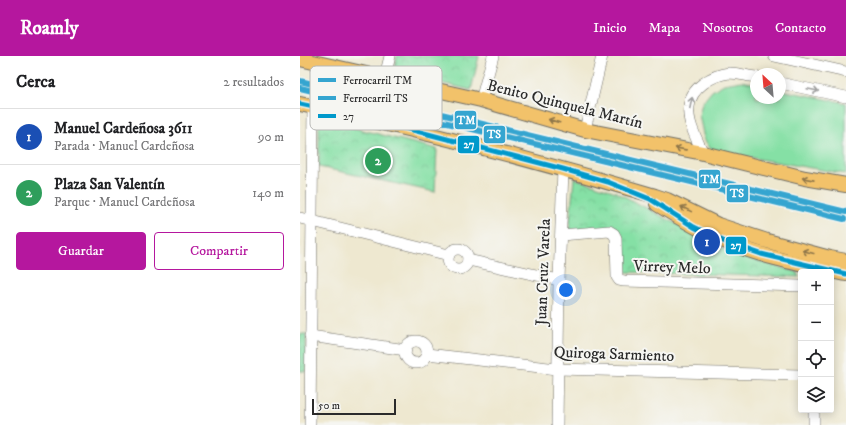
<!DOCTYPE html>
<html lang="es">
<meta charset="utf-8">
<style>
body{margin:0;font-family:"IM FELL DW Pica",serif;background:#f2f2f2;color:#202124}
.controls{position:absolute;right:12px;bottom:12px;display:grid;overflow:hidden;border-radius:4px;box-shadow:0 2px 10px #0003}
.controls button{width:36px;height:36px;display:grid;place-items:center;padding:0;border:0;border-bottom:1px solid #e0e0e0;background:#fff;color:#202124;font:20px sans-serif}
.compass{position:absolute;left:450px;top:12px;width:36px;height:36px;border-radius:50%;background:#fff;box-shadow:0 2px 10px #0003;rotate:334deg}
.scale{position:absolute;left:12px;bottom:10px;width:84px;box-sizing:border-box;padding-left:4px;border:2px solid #2b2b2b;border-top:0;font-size:11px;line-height:14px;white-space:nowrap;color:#2b2b2b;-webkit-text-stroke:3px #f6f6f2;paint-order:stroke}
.you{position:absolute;left:266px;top:234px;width:14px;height:14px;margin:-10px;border:3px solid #fff;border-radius:50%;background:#1a73e8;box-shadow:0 0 0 6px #1a73e833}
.badge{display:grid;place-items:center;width:26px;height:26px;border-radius:50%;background:#b5179e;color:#fff;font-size:13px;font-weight:700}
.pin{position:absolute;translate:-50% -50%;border:2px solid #fff;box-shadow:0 1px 4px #0006}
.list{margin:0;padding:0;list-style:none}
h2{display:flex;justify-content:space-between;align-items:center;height:52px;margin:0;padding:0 16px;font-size:17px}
h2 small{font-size:13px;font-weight:400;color:#757577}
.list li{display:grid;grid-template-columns:26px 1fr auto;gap:12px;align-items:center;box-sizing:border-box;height:56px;padding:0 16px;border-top:1px solid #e0e0e0}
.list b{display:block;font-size:15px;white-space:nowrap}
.list p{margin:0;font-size:13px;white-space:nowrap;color:#757577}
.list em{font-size:13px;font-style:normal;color:#757577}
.actions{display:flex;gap:8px;padding:12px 16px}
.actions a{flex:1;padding:9px 0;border:1px solid #b5179e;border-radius:4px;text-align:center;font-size:14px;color:#b5179e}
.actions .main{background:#b5179e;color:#fff}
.icon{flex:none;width:22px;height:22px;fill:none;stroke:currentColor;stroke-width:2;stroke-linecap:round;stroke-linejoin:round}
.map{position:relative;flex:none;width:546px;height:369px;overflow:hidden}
header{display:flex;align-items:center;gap:24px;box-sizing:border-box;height:56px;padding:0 20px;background:#b5179e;color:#fff}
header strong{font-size:19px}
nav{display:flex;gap:22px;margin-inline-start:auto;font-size:14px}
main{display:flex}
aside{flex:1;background:#fff}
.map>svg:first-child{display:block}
</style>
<header>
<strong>Roamly</strong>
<nav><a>Inicio</a><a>Mapa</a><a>Nosotros</a><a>Contacto</a></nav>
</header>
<main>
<aside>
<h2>Cerca<small>2 resultados</small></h2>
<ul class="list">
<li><span class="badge" style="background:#1a4fb4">1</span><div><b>Manuel Cardeñosa 3611</b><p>Parada · Manuel Cardeñosa</p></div><em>90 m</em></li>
<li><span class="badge" style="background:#2e9e5b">2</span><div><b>Plaza San Valentín</b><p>Parque · Manuel Cardeñosa</p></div><em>140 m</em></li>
</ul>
<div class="actions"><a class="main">Guardar</a><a>Compartir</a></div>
</aside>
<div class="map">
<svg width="546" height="369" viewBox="0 0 546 369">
<defs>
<pattern id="park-crowns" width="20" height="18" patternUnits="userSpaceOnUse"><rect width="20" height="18" fill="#85e0a5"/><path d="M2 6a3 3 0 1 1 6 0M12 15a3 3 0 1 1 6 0" fill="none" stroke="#73c08e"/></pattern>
</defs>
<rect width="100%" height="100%" fill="#f6f6f2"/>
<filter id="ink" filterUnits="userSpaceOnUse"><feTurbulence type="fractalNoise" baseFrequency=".025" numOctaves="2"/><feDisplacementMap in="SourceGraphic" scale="8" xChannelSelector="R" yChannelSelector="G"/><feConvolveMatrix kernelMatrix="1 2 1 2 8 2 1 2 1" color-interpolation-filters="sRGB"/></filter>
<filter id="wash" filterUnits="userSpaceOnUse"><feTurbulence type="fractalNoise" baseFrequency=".012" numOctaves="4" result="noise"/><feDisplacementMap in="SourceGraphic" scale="16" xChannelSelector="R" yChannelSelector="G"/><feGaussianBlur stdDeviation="0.9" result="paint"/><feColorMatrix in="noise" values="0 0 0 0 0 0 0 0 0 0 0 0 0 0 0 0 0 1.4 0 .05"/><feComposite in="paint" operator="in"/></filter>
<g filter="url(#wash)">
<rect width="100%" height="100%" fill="#eee8d0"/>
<polygon fill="#85e0a5" stroke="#588668" points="442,25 456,28 456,42 480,42 480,34 546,47 546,118 412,95 404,83 402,73 399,59 402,47 412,35 424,28"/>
<g fill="url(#park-crowns)" stroke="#588668">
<polygon points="97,0 179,0 171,34 94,16"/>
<polygon points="19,63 137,93 135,136 19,111"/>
<polygon points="274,122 316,136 418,190 446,202 497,216 499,221 323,216 321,178 316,172 269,175"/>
<rect x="0" y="278" width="6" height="37"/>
</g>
</g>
<g filter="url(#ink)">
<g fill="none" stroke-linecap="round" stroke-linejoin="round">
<g stroke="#6f6d65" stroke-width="12">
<g id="minor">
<polyline points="474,0 546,16"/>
<polyline points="480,27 546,41"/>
<polyline points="181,44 193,0"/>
<polyline points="74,64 90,0"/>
<polyline points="285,74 302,0"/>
<path d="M403,97C397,83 387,67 389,51C390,32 412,19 429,17C438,17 447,20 456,21"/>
<polyline points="0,162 149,199"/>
<polyline points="261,179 309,175 314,178 316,182 317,221 319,224 324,225 501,230"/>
<circle cx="158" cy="203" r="10"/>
<polyline points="168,204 259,224"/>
<polyline points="10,280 106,294"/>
<circle cx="116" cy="296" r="11"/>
<polyline points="127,298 257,313 501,319"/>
<polyline points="10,369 13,51"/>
<polyline points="257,369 259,224 263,113"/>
<polyline points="514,369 514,354"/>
</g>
</g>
<g stroke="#6f6d65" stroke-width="16">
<g id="major">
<polyline points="0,3 181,44 285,74 403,97 505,122 546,129"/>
<path d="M0,48C119,74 238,105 355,140L367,144L418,169L467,185L530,202L546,205"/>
<path d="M357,148C378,161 399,174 422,184C461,201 504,209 546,218"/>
</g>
</g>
<use href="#minor" stroke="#fff" stroke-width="11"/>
<use href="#major" stroke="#f2c26a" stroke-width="14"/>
<g stroke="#f6f6f2" stroke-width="8">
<polyline id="bus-1" points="0,48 74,64 263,113 308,126 350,143 394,171 423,185 461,198 546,218"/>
</g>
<use href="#bus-1" stroke="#0099cb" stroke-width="5"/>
<g stroke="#f6f6f2" stroke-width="9">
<polyline id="rail-1" points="0,25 137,57 546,156"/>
</g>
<g stroke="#f6f6f2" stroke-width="9">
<polyline id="rail-2" points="0,32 135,64 544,163"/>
</g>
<use href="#rail-1" stroke="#35a5d0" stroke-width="6"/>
<use href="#rail-2" stroke="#35a5d0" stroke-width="6"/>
</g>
<defs><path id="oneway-shaft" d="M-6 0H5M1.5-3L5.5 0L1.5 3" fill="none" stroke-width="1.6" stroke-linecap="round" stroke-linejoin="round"/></defs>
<g stroke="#a0a0a0">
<use href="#oneway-shaft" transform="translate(513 34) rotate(12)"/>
<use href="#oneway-shaft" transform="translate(391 47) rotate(-78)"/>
</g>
<g stroke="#8e764a">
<use href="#oneway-shaft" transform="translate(254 65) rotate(-164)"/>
<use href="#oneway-shaft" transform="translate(381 93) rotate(-169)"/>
<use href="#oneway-shaft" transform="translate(508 123) rotate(-169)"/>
<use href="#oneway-shaft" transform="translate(386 153) rotate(-154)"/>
<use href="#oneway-shaft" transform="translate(508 196) rotate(-165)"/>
</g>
</g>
<g text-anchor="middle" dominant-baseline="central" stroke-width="4" stroke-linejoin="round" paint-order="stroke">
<g font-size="16" fill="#2b2b2b" stroke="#f6f6f2">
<text transform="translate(265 48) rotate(14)">Benito Quinquela Martín</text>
<text transform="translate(372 211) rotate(2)">Virrey Melo</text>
<text transform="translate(243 216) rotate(-88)">Juan Cruz Varela</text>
<text transform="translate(314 298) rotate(2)">Quiroga Sarmiento</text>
</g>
</g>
<rect x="10" y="10" width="132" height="64" rx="6" fill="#f6f6f2" stroke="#b9b9b6" stroke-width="1"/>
<rect x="18" y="22" width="18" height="4" fill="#35a5d0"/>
<rect x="18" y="40" width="18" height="4" fill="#35a5d0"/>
<rect x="18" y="58" width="18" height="4" fill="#0099cb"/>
<g font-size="11" fill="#2b2b2b">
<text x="43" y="28">Ferrocarril TM</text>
<text x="43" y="46">Ferrocarril TS</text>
<text x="43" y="64">27</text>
</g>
<g stroke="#f6f6f2" stroke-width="1.5">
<rect x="154" y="54" width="23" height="20" rx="4" fill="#35a5d0"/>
<rect x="183" y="69" width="23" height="19" rx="4" fill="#35a5d0"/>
<rect x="157" y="79" width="23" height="19" rx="4" fill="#0099cb"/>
<rect x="398" y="113" width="23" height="20" rx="4" fill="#35a5d0"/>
<rect x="426" y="128" width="23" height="19" rx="4" fill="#35a5d0"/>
<rect x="425" y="180" width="22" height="19" rx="4" fill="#0099cb"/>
</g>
<g font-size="11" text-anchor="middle" font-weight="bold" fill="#fff">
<text x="166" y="68">TM</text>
<text x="194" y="82">TS</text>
<text x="169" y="92">27</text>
<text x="410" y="127">TM</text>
<text x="437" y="141">TS</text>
<text x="436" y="193">27</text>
</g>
</svg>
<div class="controls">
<button>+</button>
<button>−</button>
<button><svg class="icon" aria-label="locate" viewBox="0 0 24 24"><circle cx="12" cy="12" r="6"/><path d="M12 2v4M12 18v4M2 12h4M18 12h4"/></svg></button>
<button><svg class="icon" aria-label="layers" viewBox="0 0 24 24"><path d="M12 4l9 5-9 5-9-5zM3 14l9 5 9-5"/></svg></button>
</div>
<svg class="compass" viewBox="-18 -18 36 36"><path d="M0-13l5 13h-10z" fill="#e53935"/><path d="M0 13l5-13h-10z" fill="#757577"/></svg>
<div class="scale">50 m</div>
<div class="you"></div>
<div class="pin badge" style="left:407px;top:186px;background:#1a4fb4">1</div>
<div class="pin badge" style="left:78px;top:105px;background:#2e9e5b">2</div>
</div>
</main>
